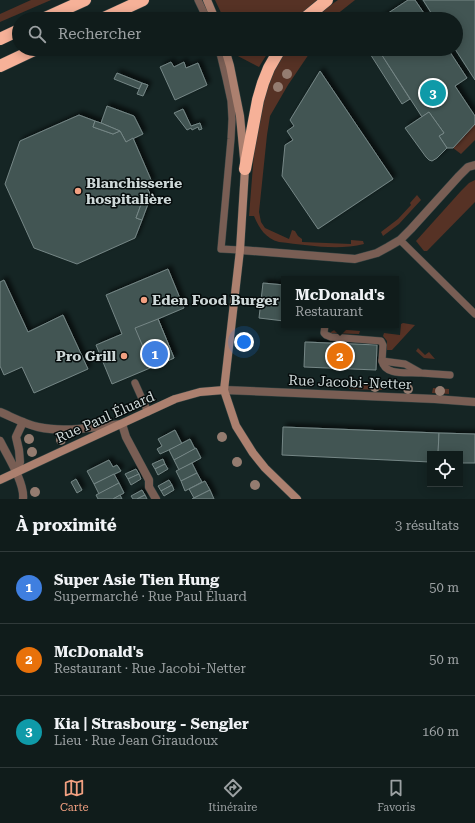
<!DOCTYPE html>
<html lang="fr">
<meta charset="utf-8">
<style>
body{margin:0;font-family:"Roboto Serif",serif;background:#1e2928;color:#f1f3f6}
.controls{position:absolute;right:12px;bottom:12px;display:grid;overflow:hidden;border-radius:0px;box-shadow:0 2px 10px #0003}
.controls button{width:36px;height:36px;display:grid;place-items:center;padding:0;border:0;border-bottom:1px solid #303a3a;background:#101c1b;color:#f1f3f6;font:20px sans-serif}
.you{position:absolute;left:244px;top:342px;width:14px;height:14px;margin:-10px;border:3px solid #fff;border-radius:50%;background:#1a73e8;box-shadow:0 0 0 6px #1a73e833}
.badge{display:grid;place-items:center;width:26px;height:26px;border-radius:50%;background:#f2a081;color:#fff;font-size:13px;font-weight:700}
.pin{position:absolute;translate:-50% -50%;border:2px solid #fff;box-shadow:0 1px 4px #0006}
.popup{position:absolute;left:281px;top:276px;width:118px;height:52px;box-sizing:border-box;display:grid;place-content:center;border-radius:0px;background:#101c1b;filter:drop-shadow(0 1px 3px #0005);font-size:13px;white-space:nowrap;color:#9ca1a3}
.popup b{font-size:15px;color:#f1f3f6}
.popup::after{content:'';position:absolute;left:50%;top:100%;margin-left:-8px;border:8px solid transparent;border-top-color:#101c1b}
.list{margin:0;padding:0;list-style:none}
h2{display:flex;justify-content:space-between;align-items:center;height:52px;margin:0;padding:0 16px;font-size:17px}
h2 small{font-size:13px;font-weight:400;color:#9ca1a3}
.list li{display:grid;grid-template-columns:26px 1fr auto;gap:12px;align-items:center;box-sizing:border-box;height:72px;padding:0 16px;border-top:1px solid #303a3a}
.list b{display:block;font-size:15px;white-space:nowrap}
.list p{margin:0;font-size:13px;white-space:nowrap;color:#9ca1a3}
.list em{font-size:13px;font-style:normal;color:#9ca1a3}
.icon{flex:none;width:22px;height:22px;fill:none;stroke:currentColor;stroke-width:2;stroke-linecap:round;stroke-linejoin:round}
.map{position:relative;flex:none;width:475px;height:499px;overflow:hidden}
.search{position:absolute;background:#101c1b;box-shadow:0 2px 10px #0003;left:12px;right:12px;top:12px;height:44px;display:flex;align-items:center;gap:10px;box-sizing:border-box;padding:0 14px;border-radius:22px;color:#9ca1a3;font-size:15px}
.sheet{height:268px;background:#101c1b}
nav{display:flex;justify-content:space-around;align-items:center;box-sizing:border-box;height:56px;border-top:1px solid #303a3a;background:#101c1b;font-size:11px;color:#9ca1a3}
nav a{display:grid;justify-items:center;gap:2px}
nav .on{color:#f2a081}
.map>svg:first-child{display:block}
</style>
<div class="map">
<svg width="475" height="499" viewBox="0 0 475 499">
<defs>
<filter id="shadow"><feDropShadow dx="3.5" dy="-3.5" stdDeviation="2" flood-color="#0009"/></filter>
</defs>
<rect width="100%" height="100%" fill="#152524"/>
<g fill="#563225">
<polygon points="31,0 51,0 0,22 0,14"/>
<polygon points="215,0 317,0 295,19 224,19"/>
<polygon points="338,0 355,0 331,19 315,19 328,7"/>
<polygon points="232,49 270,49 259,67 234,54"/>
<path d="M287,49H306L309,54L288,85L270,116L267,135L259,212L261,222L265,228L289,239L292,230L295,231L298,236L302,239V242L351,244V240L363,241L364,244C337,251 307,245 279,242C266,239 259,228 254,216H249L255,140L263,101L272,73L282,56Z"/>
<polygon points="475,124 475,140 461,154 453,148"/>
<polygon points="475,180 475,202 427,251 424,251 416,241 461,191 469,183"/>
<polygon points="417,195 421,200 399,224 383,236 381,232 398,219 411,205 410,203"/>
<polygon points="403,323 415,325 392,350 387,350 387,341 383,336 384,333 400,335 401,324"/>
<polygon points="336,329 360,331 359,334 330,333 331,332"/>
<polygon points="418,348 425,355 429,352 435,359 424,358 416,351"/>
<polygon points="350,384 383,386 382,390 349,389"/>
<polygon points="433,388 449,389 449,394 432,393"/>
</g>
<g fill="#435453" stroke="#758786" filter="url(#shadow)">
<polygon points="408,0 415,0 428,19 379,19"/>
<polygon points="423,0 475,0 475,80 455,49 456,49 456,19 435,19"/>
<polygon points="367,49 378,49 410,99 402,104"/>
<polygon points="378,49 448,49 467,78 455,86 475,116 475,124 453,148 447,148 439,136 444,133 429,112 422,117"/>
<polygon points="171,62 174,67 184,62 186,68 198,63 207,85 175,100 160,67"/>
<polygon points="320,71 393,179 318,229 282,176 285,145 293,140 287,131 294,126 290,120"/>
<polygon points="117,73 142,83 139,89 114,79"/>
<polygon points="142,83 148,85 143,96 137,94"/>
<polygon points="107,106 134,116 143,134 126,142 120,131 101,123"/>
<polygon points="183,109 191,126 200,123 202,129 199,130 198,127 192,130 191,128 187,130 174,113"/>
<polygon points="429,112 444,133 439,136 447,148 437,158 432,161 429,160 426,157 405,128"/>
<polygon points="79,115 95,121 93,127 113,134 120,131 126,142 133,138 152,182 146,185 151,196 143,199 136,218 142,220 135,238 77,264 34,248 5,184 20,141"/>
<polygon points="95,121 101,123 120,131 113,134 93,127"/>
<polygon points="151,196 142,220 136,218 143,199"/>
<polygon points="168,269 184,308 158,319 174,358 112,384 96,345 122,334 106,295"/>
<polygon points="4,280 28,332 63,315 88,369 34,393 22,367 4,375 0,366 0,282"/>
<polygon points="263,283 284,285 284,321 259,318"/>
<polygon points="158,319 174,358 152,368 135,328"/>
<polygon points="305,342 377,345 376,370 304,367"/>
<polygon points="283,427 439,433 438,454 430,454 430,462 282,455"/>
<polygon points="175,430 182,444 160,454 157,449 162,446 158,439"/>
<polygon points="439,433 475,434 475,463 460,463 460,454 438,454"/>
<polygon points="190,439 195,449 174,460 169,450"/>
<polygon points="196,448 201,458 179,470 174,460"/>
<polygon points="163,459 165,464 155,469 152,464"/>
<polygon points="109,460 113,467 117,465 121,471 94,484 87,471"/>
<polygon points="192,463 197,473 181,481 176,471"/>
<polygon points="165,464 168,469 158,475 155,469"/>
<polygon points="136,469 139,474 128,479 125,474"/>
<polygon points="197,473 202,482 185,491 181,481"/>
<polygon points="114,474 119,483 99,494 94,484"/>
<polygon points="139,474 141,479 131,485 128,479"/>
<polygon points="76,479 82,490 77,493 71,482"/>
<polygon points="169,480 172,485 161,491 158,486"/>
<polygon points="205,481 210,490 194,498 189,489"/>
<polygon points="119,483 124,493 113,499 98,499 96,495"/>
<polygon points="172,485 174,490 164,496 161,491"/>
<polygon points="142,490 145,495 137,499 133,499 131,496"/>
<polygon points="210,490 214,499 192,499"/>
<polygon points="120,495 122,499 113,499"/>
<polygon points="145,495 147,499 137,499"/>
</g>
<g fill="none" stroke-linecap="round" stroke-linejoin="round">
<g stroke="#334241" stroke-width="8">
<g id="lane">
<polyline points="198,0 207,19"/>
<polyline points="219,49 226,78 231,101 232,119 231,139 221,249 240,250"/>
<polyline points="400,240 475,314"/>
<polyline points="325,325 324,333 326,335 331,337 381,341 383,345 382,361 405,364 421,373 450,375"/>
<path d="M382,361C385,376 407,372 419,373"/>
<polyline points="135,383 148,412"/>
</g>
</g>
<g stroke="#334241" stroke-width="9">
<g id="street">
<polyline points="240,250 355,259 377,253 388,247 400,240 411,229 459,176 468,167 475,165"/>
<polyline points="224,390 435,399 475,402"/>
<path d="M0,412C12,417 25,424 38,427C65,433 94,427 122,424L126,437L149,480V487L156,499"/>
<path d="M0,441C7,455 25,483 23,499"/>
<polyline points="16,472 20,462 19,450 16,437 23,422"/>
</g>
</g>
<g stroke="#334241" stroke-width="9">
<g id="secondary">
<polyline points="207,0 215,19"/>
<polyline points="225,49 230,66 240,116 245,169 240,250 224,390 236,426 253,453 265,468 297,499"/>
<polyline points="0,480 60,452 175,399 200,392 224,390"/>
</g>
</g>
<g stroke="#334241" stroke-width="13">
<g id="highway">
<polyline points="43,19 85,0"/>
<polyline points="102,19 143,0"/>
<polyline points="304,19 327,0"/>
<polyline points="0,39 19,30"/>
<polyline points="0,66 36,49"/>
<polyline points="245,169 258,100 263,83 269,68 280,49"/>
</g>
</g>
<use href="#lane" stroke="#795e54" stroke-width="7"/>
<use href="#street" stroke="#795e54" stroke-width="8"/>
<use href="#secondary" stroke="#ac806f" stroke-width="8"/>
<use href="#highway" stroke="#f6b198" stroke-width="12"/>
</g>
<g fill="#947c70">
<circle cx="287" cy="74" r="5"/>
<circle cx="278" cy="87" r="5"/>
<circle cx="375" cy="387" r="5"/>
<circle cx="408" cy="389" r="5"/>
<circle cx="440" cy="391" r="5"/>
<circle cx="222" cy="437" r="5"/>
<circle cx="29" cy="439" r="5"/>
<circle cx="61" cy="440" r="5"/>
<circle cx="32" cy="452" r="5"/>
<circle cx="237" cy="462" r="5"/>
<circle cx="255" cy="485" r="5"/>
<circle cx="35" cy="492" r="5"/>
</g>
<g fill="#f2a081" stroke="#060c0c" stroke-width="1.5">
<circle cx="78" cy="191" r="4"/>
<circle cx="144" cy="300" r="4"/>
<circle cx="124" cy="356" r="4"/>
</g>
<g text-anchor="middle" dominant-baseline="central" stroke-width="3" stroke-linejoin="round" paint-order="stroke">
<g font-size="14" font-weight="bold" fill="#ced8d8" stroke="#060c0c" text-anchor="start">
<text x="86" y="183">Blanchisserie<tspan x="86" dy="16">hospitalière</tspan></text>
<text x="152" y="300">Eden Food Burger</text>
<text x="116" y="356" text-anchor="end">Pro Grill</text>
</g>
<g font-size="14" fill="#ced8d8" stroke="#060c0c">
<text transform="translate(350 382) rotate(2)">Rue Jacobi-Netter</text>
<text transform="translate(105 417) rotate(-24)">Rue Paul Éluard</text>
</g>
</g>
</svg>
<div class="controls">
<button><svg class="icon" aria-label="locate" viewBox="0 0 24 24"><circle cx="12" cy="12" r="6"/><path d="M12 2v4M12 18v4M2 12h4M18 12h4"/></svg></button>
</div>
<div class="you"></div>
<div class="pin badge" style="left:155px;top:354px;background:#3f7fe0">1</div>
<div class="pin badge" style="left:340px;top:356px;background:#e8710a">2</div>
<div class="popup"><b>McDonald's</b>Restaurant</div>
<div class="pin badge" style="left:433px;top:93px;background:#0f9aa8">3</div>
<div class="search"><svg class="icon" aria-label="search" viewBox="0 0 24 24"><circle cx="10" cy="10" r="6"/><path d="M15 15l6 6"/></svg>Rechercher</div>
</div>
<section class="sheet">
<h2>À proximité<small>3 résultats</small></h2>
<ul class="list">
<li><span class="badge" style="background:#3f7fe0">1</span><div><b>Super Asie Tien Hung</b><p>Supermarché · Rue Paul Éluard</p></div><em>50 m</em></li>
<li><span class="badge" style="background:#e8710a">2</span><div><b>McDonald's</b><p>Restaurant · Rue Jacobi-Netter</p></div><em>50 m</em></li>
<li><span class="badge" style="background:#0f9aa8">3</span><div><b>Kia | Strasbourg - Sengler</b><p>Lieu · Rue Jean Giraudoux</p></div><em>160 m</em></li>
</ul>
</section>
<nav>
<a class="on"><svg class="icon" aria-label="map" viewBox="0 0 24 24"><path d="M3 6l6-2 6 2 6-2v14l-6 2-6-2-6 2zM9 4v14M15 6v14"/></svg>Carte</a>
<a><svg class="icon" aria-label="directions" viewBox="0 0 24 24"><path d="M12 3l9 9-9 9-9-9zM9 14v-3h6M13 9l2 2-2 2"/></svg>Itinéraire</a>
<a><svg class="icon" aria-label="saved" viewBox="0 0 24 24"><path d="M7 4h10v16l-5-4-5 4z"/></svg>Favoris</a>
</nav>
